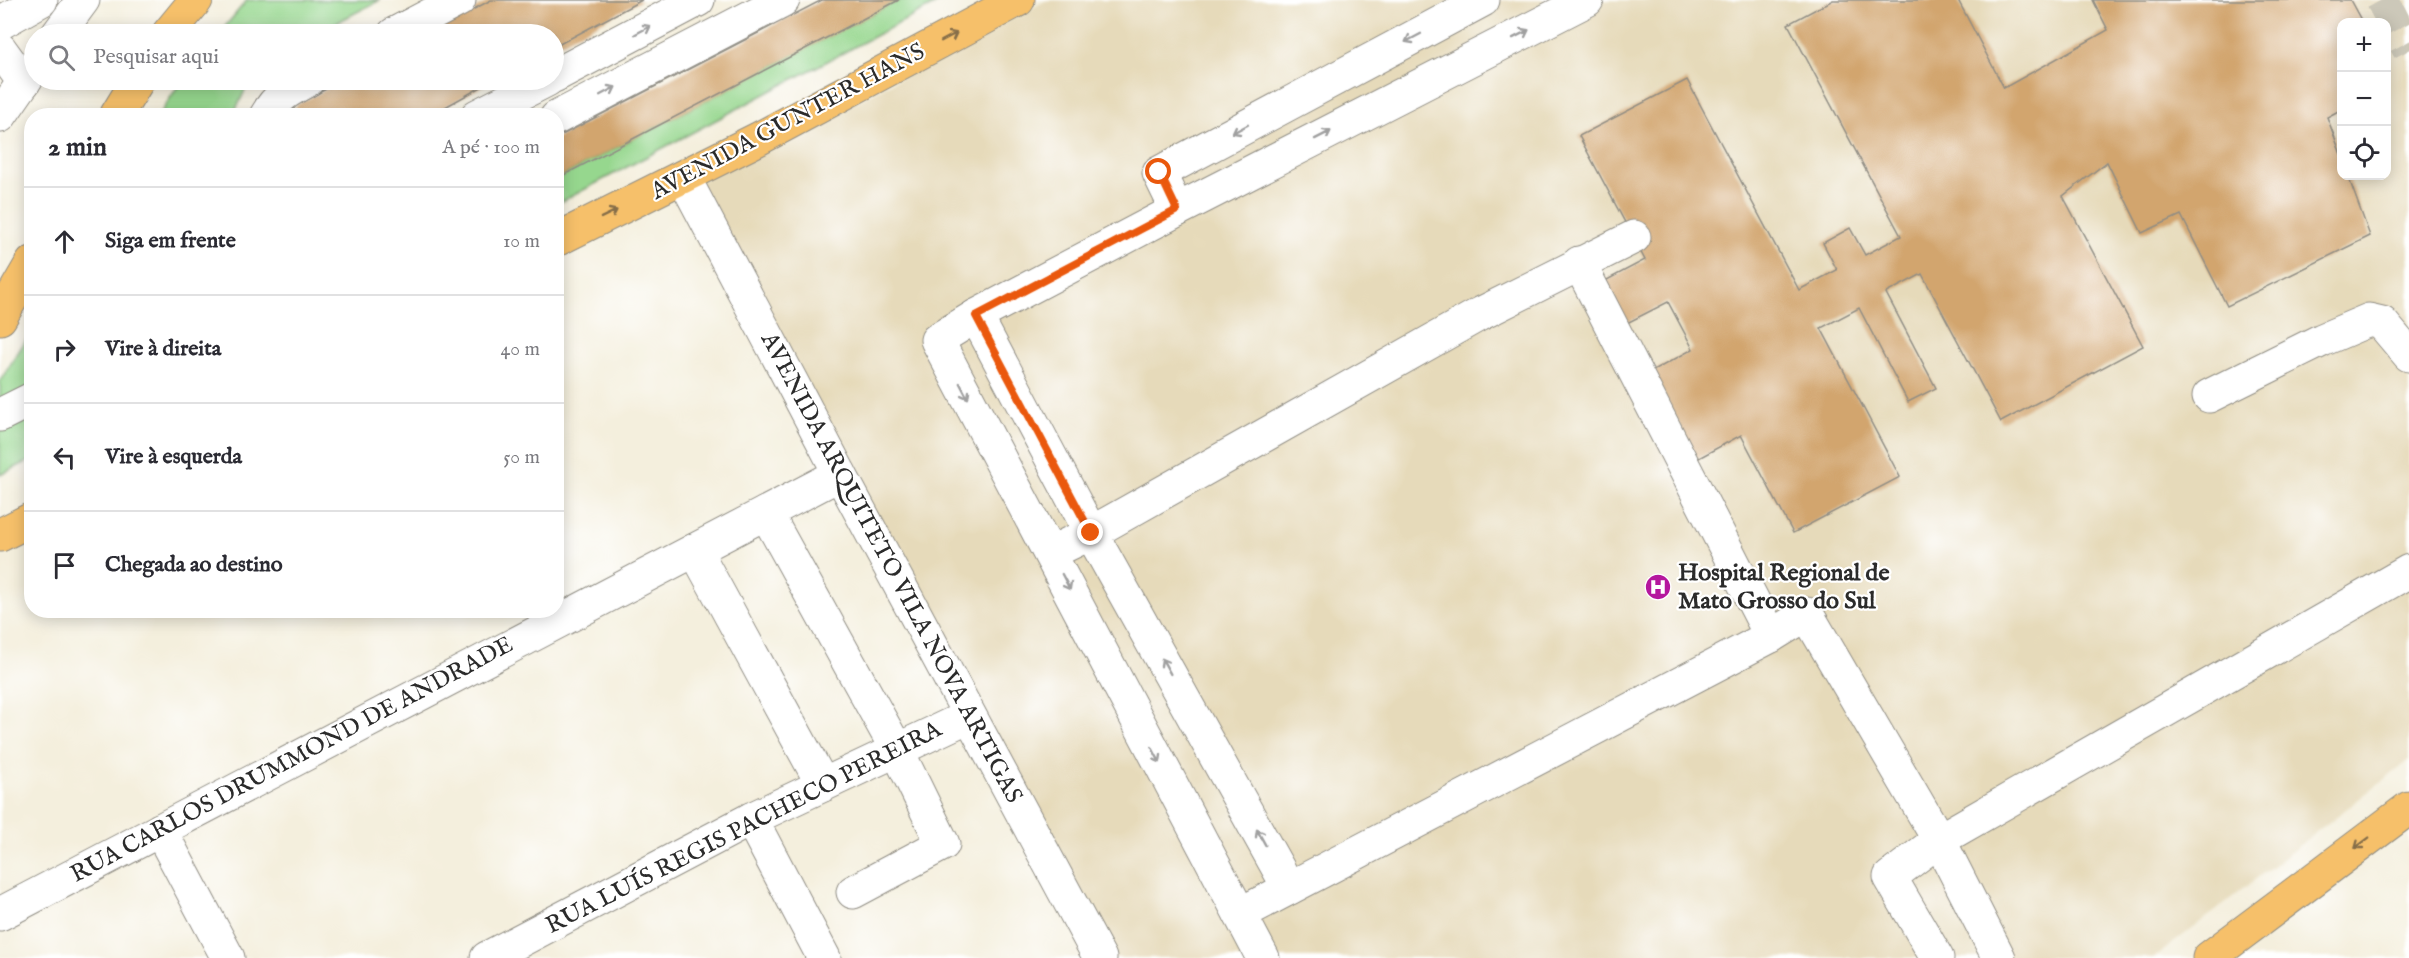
<!DOCTYPE html>
<html lang="pt">
<meta charset="utf-8">
<style>
body{margin:0;font-family:"IM FELL English",serif;background:#f7f7f7;color:#2b2b33}
.controls{position:absolute;right:18px;top:18px;display:grid;overflow:hidden;border-radius:12px;box-shadow:0 3px 15px #0003}
.controls button{width:54px;height:54px;display:grid;place-items:center;padding:0;border:0;border-bottom:2px solid #e1e1e2;background:#fff;color:#2b2b33;font:30px sans-serif}
.stop{position:absolute;width:18px;height:18px;margin:-14px;border:4px solid #ea580c;border-radius:50%;background:#fff}
.stop.end{background:#ea580c;border-color:#fff;box-shadow:0 2px 6px #0008}
.list{margin:0;padding:0;list-style:none}
h2{display:flex;justify-content:space-between;align-items:center;height:78px;margin:0;padding:0 24px;font-size:26px}
h2 small{font-size:20px;font-weight:400;color:#7c7c81}
.list li{display:grid;grid-template-columns:39px 1fr auto;gap:18px;align-items:center;box-sizing:border-box;height:108px;padding:0 24px;border-top:2px solid #e1e1e2}
.list b{display:block;font-size:22px;white-space:nowrap}
.list em{font-size:20px;font-style:normal;color:#7c7c81}
.icon{flex:none;width:33px;height:33px;fill:none;stroke:currentColor;stroke-width:2;stroke-linecap:round;stroke-linejoin:round}
.map{position:relative;flex:none;width:2409px;height:958px;overflow:hidden}
.search{position:absolute;background:#fff;box-shadow:0 3px 15px #0003;left:24px;top:24px;width:540px;height:66px;display:flex;align-items:center;gap:15px;box-sizing:border-box;padding:0 21px;border-radius:33px;color:#7c7c81;font-size:22px}
.panel{position:absolute;background:#fff;box-shadow:0 3px 15px #0003;left:24px;top:108px;width:540px;height:510px;border-radius:24px}
.map>svg:first-child{display:block}
</style>
<div class="map">
<svg width="2409" height="958" viewBox="0 0 2409 958">
<rect width="100%" height="100%" fill="#fff"/>
<filter id="ink" filterUnits="userSpaceOnUse"><feTurbulence type="fractalNoise" baseFrequency=".0167" numOctaves="2"/><feDisplacementMap in="SourceGraphic" scale="12" xChannelSelector="R" yChannelSelector="G"/><feConvolveMatrix kernelMatrix="1 2 1 2 8 2 1 2 1" color-interpolation-filters="sRGB"/></filter>
<filter id="wash" filterUnits="userSpaceOnUse"><feTurbulence type="fractalNoise" baseFrequency=".008" numOctaves="4" result="noise"/><feDisplacementMap in="SourceGraphic" scale="24" xChannelSelector="R" yChannelSelector="G"/><feGaussianBlur stdDeviation="1.35" result="paint"/><feColorMatrix in="noise" values="0 0 0 0 0 0 0 0 0 0 0 0 0 0 0 0 0 1.4 0 .05"/><feComposite in="paint" operator="in"/></filter>
<g filter="url(#wash)">
<rect width="100%" height="100%" fill="#f4efdd"/>
<path fill="#e6daba" fill-rule="evenodd" d="M1047,0H2409V760L2154,958H1109L695,184L764,151ZM2342,22H2386V176H2342Z"/>
<g fill="#96d78e" stroke="#60815c" stroke-width="1.5">
<polygon points="247,0 380,0 315,34 219,34"/>
<polygon points="898,0 943,0 557,204 556,179"/>
<polygon points="182,80 250,80 233,115 159,115"/>
<polygon points="31,332 31,387 0,404 0,381"/>
<polygon points="31,411 31,460 0,475 0,427"/>
</g>
<g id="blocks">
<g fill="#d2a56e">
<polygon points="491,0 642,0 554,47 554,34 427,34"/>
<polygon points="822,0 899,0 556,179 556,138"/>
<polygon points="1833,0 1958,0 2004,88 2108,30 2093,0 2350,0 2362,22 2342,22 2342,109 2327,117 2342,157 2342,176 2348,176 2370,236 2227,306 2181,215 2142,233 2107,162 2063,196 2143,346 2001,422 1922,274 1886,293 1936,388 1908,402 1859,308 1821,328 1900,477 1793,533 1741,435 1697,459 1651,372 1693,349 1668,302 1625,324 1603,282 1645,260 1579,136 1687,80 1799,290 1837,270 1823,243 1850,228 1865,255 1901,236 1788,24"/>
<polygon points="343,80 494,80 429,116 290,116 296,105"/>
</g>
</g>
</g>
<g filter="url(#ink)">
<use href="#blocks" fill-opacity="0" stroke="#908d84" stroke-width="1.5"/>
<g fill="none" stroke-linecap="round" stroke-linejoin="round">
<polyline stroke="#ccc8b9" stroke-width="33" stroke-dasharray="33 16" stroke-linecap="butt" points="2382,0 2409,50"/>
<g stroke="#908d84" stroke-width="35">
<g id="minor">
<polyline points="0,23 41,0"/>
<polyline points="58,34 83,0"/>
<polyline points="394,34 459,0"/>
<polyline points="0,49 24,82"/>
<polyline points="554,76 698,0"/>
<polyline points="0,116 34,67"/>
<path d="M266,116C277,96 289,90 308,80"/>
<polyline points="477,116 547,80"/>
<polyline points="556,118 783,0"/>
<polyline points="684,178 840,474 1100,958"/>
<polyline points="1177,210 1159,173 1483,0"/>
<polyline points="1579,263 1771,636"/>
<polyline points="976,316 1091,533 1289,888"/>
<polyline points="2209,396 2322,340 2369,320 2382,323 2409,355"/>
<polyline points="0,415 32,399"/>
<polyline points="766,513 897,750 943,844 853,892"/>
<polyline points="695,550 823,785"/>
<polyline points="1050,553 1091,533 1478,315 1634,237"/>
<polyline points="751,819 824,958"/>
<polyline points="160,830 228,958"/>
<polyline points="0,914 840,474"/>
<polyline points="1240,914 1771,636 1807,614 1939,840 1999,958"/>
<polyline points="487,958 751,819 969,716"/>
<polyline points="1263,958 937,340 976,316 1177,210 1587,0"/>
<polyline points="1937,958 1890,877 1939,840 2409,571"/>
</g>
</g>
<g stroke="#908d84" stroke-width="35">
<g id="major">
<polyline points="168,34 196,0"/>
<polyline points="116,116 138,80"/>
<polyline points="556,240 758,139 1018,0"/>
<polyline points="0,318 32,263"/>
<polyline points="0,535 32,519"/>
<polyline points="2209,958 2409,808"/>
</g>
</g>
<use href="#minor" stroke="#fff" stroke-width="33"/>
<use href="#major" stroke="#f6c06b" stroke-width="33"/>
</g>
<defs><path id="oneway-shaft" d="M-6 0H5M1.5-3L5.5 0L1.5 3" fill="none" stroke-width="1.6" stroke-linecap="round" stroke-linejoin="round" transform="scale(1.5)"/></defs>
<g stroke="#a0a0a0">
<use href="#oneway-shaft" transform="translate(643 30) rotate(-28)"/>
<use href="#oneway-shaft" transform="translate(1521 34) rotate(-27)"/>
<use href="#oneway-shaft" transform="translate(1413 38) rotate(152)"/>
<use href="#oneway-shaft" transform="translate(608 91) rotate(-28)"/>
<use href="#oneway-shaft" transform="translate(1240 129) rotate(152)"/>
<use href="#oneway-shaft" transform="translate(1323 135) rotate(-27)"/>
<use href="#oneway-shaft" transform="translate(964 391) rotate(62)"/>
<use href="#oneway-shaft" transform="translate(1066 582) rotate(62)"/>
<use href="#oneway-shaft" transform="translate(1166 666) rotate(-119)"/>
<use href="#oneway-shaft" transform="translate(1156 755) rotate(62)"/>
<use href="#oneway-shaft" transform="translate(1261 837) rotate(-119)"/>
</g>
<g stroke="#866e48">
<use href="#oneway-shaft" transform="translate(949 37) rotate(-28)"/>
<use href="#oneway-shaft" transform="translate(609 214) rotate(-26)"/>
<use href="#oneway-shaft" transform="translate(2362 843) rotate(143)"/>
</g>
</g>
<g fill="none" stroke-linecap="round" stroke-linejoin="round" filter="url(#ink)">
<polyline stroke="#ea580c" stroke-width="8" points="1091,533 976,316 1177,210 1159,172"/>
</g>
<defs>
<g id="hospital-disc" transform="scale(1.35)"><circle r="9.5" fill="#b5179e" stroke="#fff"/><path d="M-5-5h3v3.5h4V-5h3V5h-3V1.5h-4V5h-3Z" fill="#fff"/></g>
</defs>
<g fill-rule="evenodd">
<use href="#hospital-disc" x="1658" y="587"/>
</g>
<g text-anchor="middle" dominant-baseline="central" stroke-width="4.5" stroke-linejoin="round" paint-order="stroke">
<g font-size="24" fill="#2b2b2b" stroke="#fff">
<text transform="translate(788 122) rotate(-28)">AVENIDA GUNTER HANS</text>
<text transform="translate(891 568) rotate(62)">AVENIDA ARQUITETO VILA NOVA ARTIGAS</text>
<text transform="translate(292 760) rotate(-28)">RUA CARLOS DRUMMOND DE ANDRADE</text>
<text transform="translate(744 828) rotate(-27)">RUA LUÍS REGIS PACHECO PEREIRA</text>
</g>
<g font-size="24" font-weight="bold" fill="#2b2b2b" stroke="#fff" text-anchor="start">
<text x="1678" y="573">Hospital Regional de<tspan x="1678" dy="28">Mato Grosso do Sul</tspan></text>
</g>
</g>
</svg>
<div class="controls">
<button>+</button>
<button>−</button>
<button><svg class="icon" aria-label="locate" viewBox="0 0 24 24"><circle cx="12" cy="12" r="6"/><path d="M12 2v4M12 18v4M2 12h4M18 12h4"/></svg></button>
</div>
<div class="stop" style="left:1159px;top:172px"></div>
<div class="stop end" style="left:1091px;top:533px"></div>
<div class="search"><svg class="icon" aria-label="search" viewBox="0 0 24 24"><circle cx="10" cy="10" r="6"/><path d="M15 15l6 6"/></svg>Pesquisar aqui</div>
<section class="panel">
<h2>2 min<small>A pé · 100 m</small></h2>
<ul class="list">
<li><svg class="icon" aria-label="ahead" viewBox="0 0 24 24"><path d="M12 20V5M6 11l6-6 6 6"/></svg><div><b>Siga em frente</b></div><em>10 m</em></li>
<li><svg class="icon" aria-label="right" viewBox="0 0 24 24"><path d="M7 20v-9h11M14 6l5 5-5 5"/></svg><div><b>Vire à direita</b></div><em>40 m</em></li>
<li><svg class="icon" aria-label="left" viewBox="0 0 24 24"><path d="M17 20v-9H6M10 6l-5 5 5 5"/></svg><div><b>Vire à esquerda</b></div><em>50 m</em></li>
<li><svg class="icon" aria-label="arrive" viewBox="0 0 24 24"><path d="M6 21V4h12l-3 4 3 4H6"/></svg><div><b>Chegada ao destino</b></div></li>
</ul>
</section>
</div>
